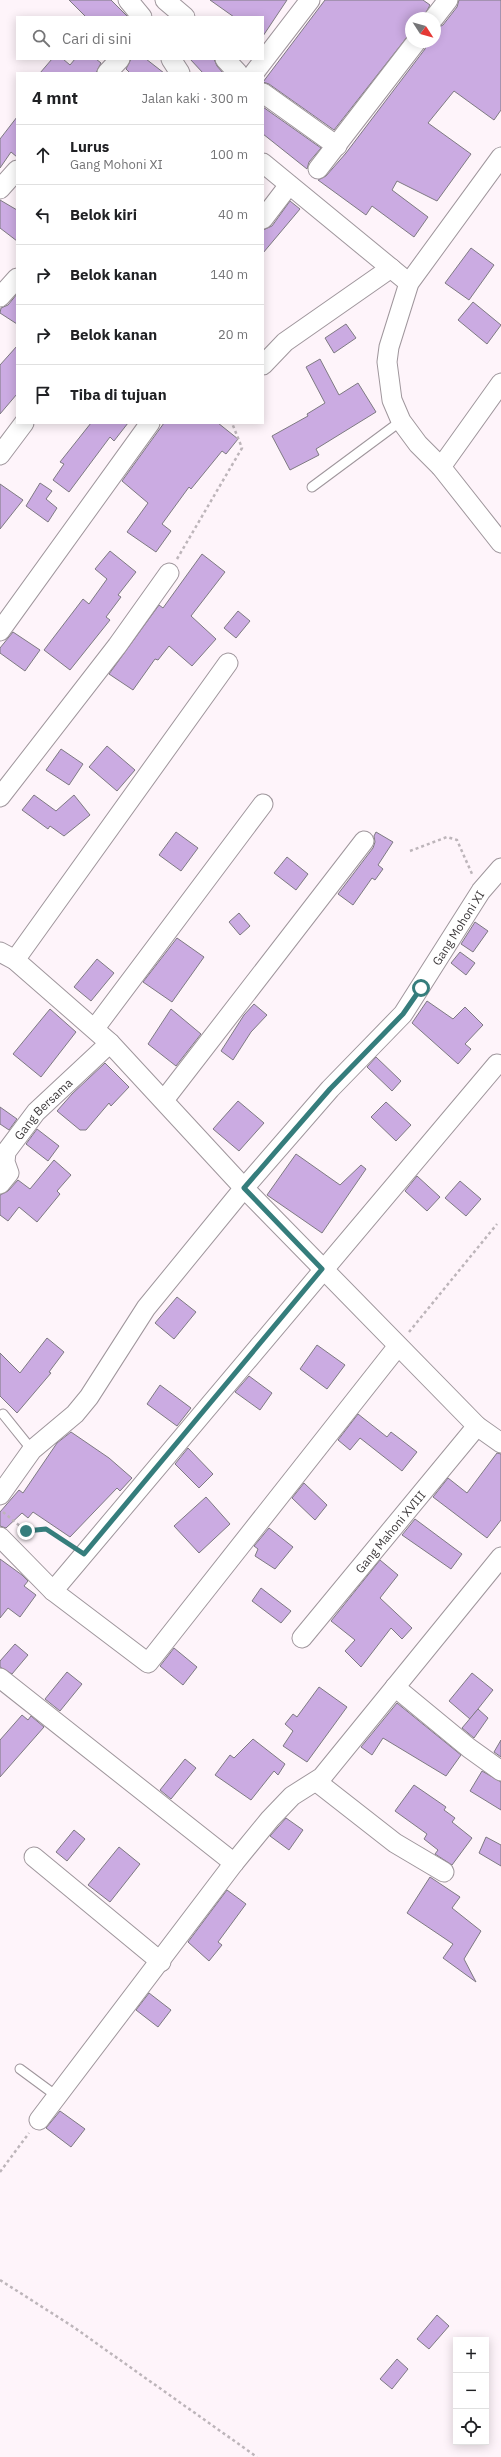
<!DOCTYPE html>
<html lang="id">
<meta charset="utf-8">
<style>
body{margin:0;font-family:"IBM Plex Sans",sans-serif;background:#f6f6f6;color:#202124}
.controls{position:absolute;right:12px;bottom:12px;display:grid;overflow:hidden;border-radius:0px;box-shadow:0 2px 10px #0003}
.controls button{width:36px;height:36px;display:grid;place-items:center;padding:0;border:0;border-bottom:1px solid #e0e0e0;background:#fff;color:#202124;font:20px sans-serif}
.compass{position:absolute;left:405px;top:12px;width:36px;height:36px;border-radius:50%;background:#fff;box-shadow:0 2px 10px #0003;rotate:126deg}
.stop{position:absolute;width:12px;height:12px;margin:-9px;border:3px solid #357d7c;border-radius:50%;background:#fff}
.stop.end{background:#357d7c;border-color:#fff;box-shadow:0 1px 4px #0008}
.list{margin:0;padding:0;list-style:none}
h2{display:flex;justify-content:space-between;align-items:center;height:52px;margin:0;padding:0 16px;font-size:17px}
h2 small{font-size:13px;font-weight:400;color:#757577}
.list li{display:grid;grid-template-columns:26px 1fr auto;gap:12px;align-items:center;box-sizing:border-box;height:60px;padding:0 16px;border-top:1px solid #e0e0e0}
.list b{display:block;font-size:15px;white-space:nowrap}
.list p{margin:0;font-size:13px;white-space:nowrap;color:#757577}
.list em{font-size:13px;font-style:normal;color:#757577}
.icon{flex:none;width:22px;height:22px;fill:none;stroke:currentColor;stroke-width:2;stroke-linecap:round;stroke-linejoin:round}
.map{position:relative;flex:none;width:501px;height:2457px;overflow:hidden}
.search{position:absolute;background:#fff;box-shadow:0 2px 10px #0003;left:16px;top:16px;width:248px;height:44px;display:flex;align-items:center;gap:10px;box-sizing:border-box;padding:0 14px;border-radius:0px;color:#757577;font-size:15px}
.panel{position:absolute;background:#fff;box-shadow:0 2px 10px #0003;left:16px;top:72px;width:248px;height:352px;border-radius:0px}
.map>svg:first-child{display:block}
</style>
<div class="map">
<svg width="501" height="2457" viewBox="0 0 501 2457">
<rect width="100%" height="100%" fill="#fef4fa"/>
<g fill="#cbabe2" stroke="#7e7a82">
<polygon points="69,0 111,0 128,17 86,17"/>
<polygon points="210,0 287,0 263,36 263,17 234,17"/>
<polygon points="325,0 423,0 430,5 423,18 411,18 411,32 334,130 269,84 263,82"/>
<polygon points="459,0 501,0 501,110 494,120 454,91 428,123 471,154 437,201 397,181 392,190 428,217 414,237 372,206 366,215 318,180 326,176 346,153 425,49 427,42 435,42 435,29 443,25 457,7"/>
<polygon points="52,59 63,59 70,65 75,59 96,59 101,63 96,73 40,73"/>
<polygon points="131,59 146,59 164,73 130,73 126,69"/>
<polygon points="190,59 214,59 217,66 223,73 203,73"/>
<polygon points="263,107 321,148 309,162 307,169 263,134"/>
<polygon points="17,117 17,157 11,152 0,168 0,139"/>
<polygon points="0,200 17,210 17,241 0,228"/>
<polygon points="290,201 300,209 263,253 263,230 272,226"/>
<polygon points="471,248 494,265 469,300 445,283"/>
<polygon points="17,294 17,324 0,313 1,308 8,305"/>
<polygon points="473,302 501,325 487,344 458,320"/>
<polygon points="346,324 356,338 334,353 325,338"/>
<polygon points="17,346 17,394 0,414 0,365"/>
<polygon points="320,359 339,395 358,383 376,412 316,449 319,455 290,470 272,436 308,416 307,414 325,403 306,367"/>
<polygon points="91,423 128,423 114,441 110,437 69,492 53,480 64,464 60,462"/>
<polygon points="164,423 218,423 238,439 226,454 222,451 191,489 189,487 162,524 171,531 156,552 127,532 148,503 122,481"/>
<polygon points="40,483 52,491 46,499 57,508 48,522 26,506"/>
<polygon points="0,484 23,500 0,529"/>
<polygon points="110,551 136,572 118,595 121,597 106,617 110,620 70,670 44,650 83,599 89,604 107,579 95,569"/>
<polygon points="202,554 225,572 191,616 216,639 192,666 169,646 158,660 155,659 133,690 109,674 159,605 163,608"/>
<polygon points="238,611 250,621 236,638 224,628"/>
<polygon points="13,632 40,650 25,671 0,653 0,648"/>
<polygon points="107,746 135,770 117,791 89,767"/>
<polygon points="61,749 83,764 69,785 46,770"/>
<polygon points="34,795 56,811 74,795 90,815 64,836 50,826 48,829 22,810"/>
<polygon points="176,832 198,848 181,871 159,855"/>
<polygon points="376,832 393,842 378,865 383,869 375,880 372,878 353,905 338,894 373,848 375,842 374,836"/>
<polygon points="287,857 308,874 296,890 274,873"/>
<polygon points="239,913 250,926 240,935 229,922"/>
<polygon points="475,922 488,931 473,952 461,944"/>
<polygon points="177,938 204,957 172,1002 143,982"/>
<polygon points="460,952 475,963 466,975 451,963"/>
<polygon points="97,959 114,973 91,1001 74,987"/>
<polygon points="427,1001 453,1019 465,1007 483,1025 465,1044 471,1049 458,1064 412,1023"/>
<polygon points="254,1004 267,1015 251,1032 233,1060 221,1051 244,1015"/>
<polygon points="50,1009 76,1032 41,1077 13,1054"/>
<polygon points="171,1009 201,1034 176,1066 148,1044"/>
<polygon points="376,1057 401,1081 392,1091 367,1067"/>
<polygon points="105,1063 129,1087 111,1106 109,1103 86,1130 80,1130 57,1111 72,1094"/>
<polygon points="238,1101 264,1123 239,1151 213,1129"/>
<polygon points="386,1102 411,1125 396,1141 371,1117"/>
<polygon points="0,1107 17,1119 9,1130 0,1124"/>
<polygon points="37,1129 59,1146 48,1161 26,1144"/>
<polygon points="296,1154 340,1185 361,1165 366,1169 322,1233 267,1195"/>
<polygon points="54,1160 71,1175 57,1191 60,1194 37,1222 19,1207 8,1221 0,1215 0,1195 8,1191 18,1180 30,1189"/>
<polygon points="417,1176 440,1197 427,1211 405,1191"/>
<polygon points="460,1181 481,1199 466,1216 445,1198"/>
<polygon points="177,1297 196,1312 174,1339 155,1323"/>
<polygon points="47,1338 64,1352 49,1372 51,1373 17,1413 0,1396 0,1353 20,1373"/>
<polygon points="317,1345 345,1365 327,1389 300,1369"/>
<polygon points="249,1376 272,1393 260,1410 235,1392"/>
<polygon points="160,1385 191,1408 177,1426 147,1404"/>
<polygon points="358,1414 387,1437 391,1432 417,1452 402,1471 360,1438 350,1450 338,1440"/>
<polygon points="71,1432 109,1458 132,1478 120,1491 117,1488 70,1537 33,1512 28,1518 22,1513 6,1528 0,1526 0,1512 19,1490 23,1493 57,1443"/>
<polygon points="188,1448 213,1474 199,1488 175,1464"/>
<polygon points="497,1453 501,1454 501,1520 487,1538 433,1497 448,1478 467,1493"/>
<polygon points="304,1483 327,1505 315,1520 292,1498"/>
<polygon points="206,1497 230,1524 199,1553 174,1526"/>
<polygon points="415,1519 462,1554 451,1569 402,1535"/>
<polygon points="269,1528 293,1547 275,1569 255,1556 258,1549 254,1546"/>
<polygon points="0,1559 22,1575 28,1581 24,1586 36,1595 20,1617 8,1608 0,1618"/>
<polygon points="380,1560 398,1575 380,1598 412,1628 402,1639 391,1628 361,1667 345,1651 355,1640 331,1621"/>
<polygon points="261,1588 291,1611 281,1623 252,1601"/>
<polygon points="15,1644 28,1655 12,1674 0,1667 0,1661"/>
<polygon points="174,1648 197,1667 183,1685 160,1666"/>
<polygon points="67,1672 82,1684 60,1711 45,1699"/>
<polygon points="472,1673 493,1690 470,1719 449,1701"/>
<polygon points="319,1687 347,1707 307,1762 283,1746 293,1731 285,1724 293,1714 297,1717"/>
<polygon points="397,1703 461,1755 446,1776 383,1738 372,1755 361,1747"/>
<polygon points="478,1709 488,1718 474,1738 462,1728"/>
<polygon points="22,1715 28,1720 31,1716 44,1727 0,1777 0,1740"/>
<polygon points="253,1739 285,1764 278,1775 274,1771 251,1800 215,1775 230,1755 234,1758"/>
<polygon points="501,1740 501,1757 494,1752"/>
<polygon points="185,1759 196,1768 171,1799 160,1790"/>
<polygon points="482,1771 501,1782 501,1810 470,1791"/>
<polygon points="414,1785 446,1807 444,1810 455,1818 452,1822 472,1838 452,1865 435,1854 438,1850 424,1839 427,1834 395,1811"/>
<polygon points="286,1818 303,1830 289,1850 270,1836"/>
<polygon points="74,1830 85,1839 67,1861 56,1852"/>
<polygon points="486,1837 501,1845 501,1866 479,1853"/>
<polygon points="119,1847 140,1864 110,1902 88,1885"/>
<polygon points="430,1877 460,1897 452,1908 481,1931 464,1959 476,1982 443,1958 453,1944 407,1913"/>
<polygon points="227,1890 246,1904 218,1942 222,1945 209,1961 188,1942"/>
<polygon points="149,1993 171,2010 158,2027 136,2010"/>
<polygon points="60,2111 85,2129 71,2147 46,2128"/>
<polygon points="437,2315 449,2326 429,2349 417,2339"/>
<polygon points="397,2359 408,2369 392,2389 380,2379"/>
</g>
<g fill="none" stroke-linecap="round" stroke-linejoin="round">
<g stroke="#9f969c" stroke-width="11">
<g id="lane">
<polyline points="312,487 401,421"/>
<polyline points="3,1414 32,1450"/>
<polyline points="20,2069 58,2097"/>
</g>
</g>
<g stroke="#9f969c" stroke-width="21">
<g id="street">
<polyline points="128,0 142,17"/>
<polyline points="165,0 185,17"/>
<polyline points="434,18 448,0"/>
<polyline points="171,59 180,73"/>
<polyline points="225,59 238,73"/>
<polyline points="107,73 120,59"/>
<polyline points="254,73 310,0"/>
<polyline points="263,93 337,146"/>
<polyline points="501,157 409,283 389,347 387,362 392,400 401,421 418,444 441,467 501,543"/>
<polyline points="263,163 409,283"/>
<polyline points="318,169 416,42"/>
<polyline points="0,189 17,170"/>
<polyline points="263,219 289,185"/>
<polyline points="0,297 17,278"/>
<polyline points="263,365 285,342 391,268"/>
<polyline points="0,455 24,423"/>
<polyline points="441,467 501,383"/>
<polyline points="0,631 150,423"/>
<polyline points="0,797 117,646 169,573"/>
<polyline points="0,952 15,960 110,1043 244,1188 477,1426 501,1443"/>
<polyline points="15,960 228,663"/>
<polyline points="95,1028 263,804"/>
<polyline points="164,1100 364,841"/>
<path id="s1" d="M0,1184L9,1173L5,1162L6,1152L36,1112L110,1043"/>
<path id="s2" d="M0,1495L32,1450L75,1414L89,1397L146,1308L244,1188L330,1089L403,1014L481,891L501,868"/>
<polyline points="0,1537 53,1591 148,1663 398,1346"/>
<polyline points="53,1591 497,1064"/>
<path id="s3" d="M302,1638L477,1426"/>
<polyline points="0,1678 234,1863"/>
<polyline points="395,1687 469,1748 501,1771"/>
<polyline points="317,1782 395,1843 444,1872"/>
<polyline points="34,1857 161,1962"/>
<polyline points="39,2120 234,1863 270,1819 292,1796 322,1777 501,1557"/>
</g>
</g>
<g stroke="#bdb5ba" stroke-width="2.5" stroke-dasharray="3 3" stroke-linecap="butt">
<polyline points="177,559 242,448 232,423"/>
<polyline points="410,851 447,837 457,840 472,874"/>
<polyline points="409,1332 497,1224"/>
<polyline points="3,1512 26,1531 46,1529 69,1544"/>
<polyline points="0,2172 29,2133"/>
<polyline points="0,2280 72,2326 257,2457"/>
</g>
<use href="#lane" stroke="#fff" stroke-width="9"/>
<use href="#street" stroke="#fff" stroke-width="19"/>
</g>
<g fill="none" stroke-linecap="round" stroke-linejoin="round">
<polyline stroke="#357d7c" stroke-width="5" points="26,1531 46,1529 84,1554 322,1269 244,1188 330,1089 403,1014 421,988"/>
</g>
<g text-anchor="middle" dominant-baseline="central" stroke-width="4" stroke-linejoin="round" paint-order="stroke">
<g font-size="12" fill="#3e3a3c" stroke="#fef4fa">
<text stroke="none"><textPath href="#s2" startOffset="732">Gang Mohoni XI</textPath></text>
<text stroke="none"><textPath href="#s1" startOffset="93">Gang Bersama</textPath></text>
<text stroke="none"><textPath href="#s3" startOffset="138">Gang Mahoni XVIII</textPath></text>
</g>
</g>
</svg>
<div class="controls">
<button>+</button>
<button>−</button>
<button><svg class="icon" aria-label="locate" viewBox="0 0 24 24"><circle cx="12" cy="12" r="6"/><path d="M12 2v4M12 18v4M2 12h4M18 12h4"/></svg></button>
</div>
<svg class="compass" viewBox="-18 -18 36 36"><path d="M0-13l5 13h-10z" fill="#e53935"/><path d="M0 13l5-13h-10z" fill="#757577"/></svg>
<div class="stop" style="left:421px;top:988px"></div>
<div class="stop end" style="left:26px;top:1531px"></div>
<div class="search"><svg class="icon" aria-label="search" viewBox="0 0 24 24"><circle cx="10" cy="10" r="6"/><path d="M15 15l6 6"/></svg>Cari di sini</div>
<section class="panel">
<h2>4 mnt<small>Jalan kaki · 300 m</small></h2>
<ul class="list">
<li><svg class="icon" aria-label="ahead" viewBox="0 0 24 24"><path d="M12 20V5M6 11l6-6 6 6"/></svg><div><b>Lurus</b><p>Gang Mohoni XI</p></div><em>100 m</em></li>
<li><svg class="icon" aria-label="left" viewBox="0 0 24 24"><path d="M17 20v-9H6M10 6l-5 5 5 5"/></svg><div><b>Belok kiri</b></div><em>40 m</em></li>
<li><svg class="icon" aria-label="right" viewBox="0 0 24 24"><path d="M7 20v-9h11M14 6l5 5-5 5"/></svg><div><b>Belok kanan</b></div><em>140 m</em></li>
<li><svg class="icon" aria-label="right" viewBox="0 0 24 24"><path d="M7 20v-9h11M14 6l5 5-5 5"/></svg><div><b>Belok kanan</b></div><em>20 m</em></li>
<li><svg class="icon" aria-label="arrive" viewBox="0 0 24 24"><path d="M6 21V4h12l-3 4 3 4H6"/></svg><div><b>Tiba di tujuan</b></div></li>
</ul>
</section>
</div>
